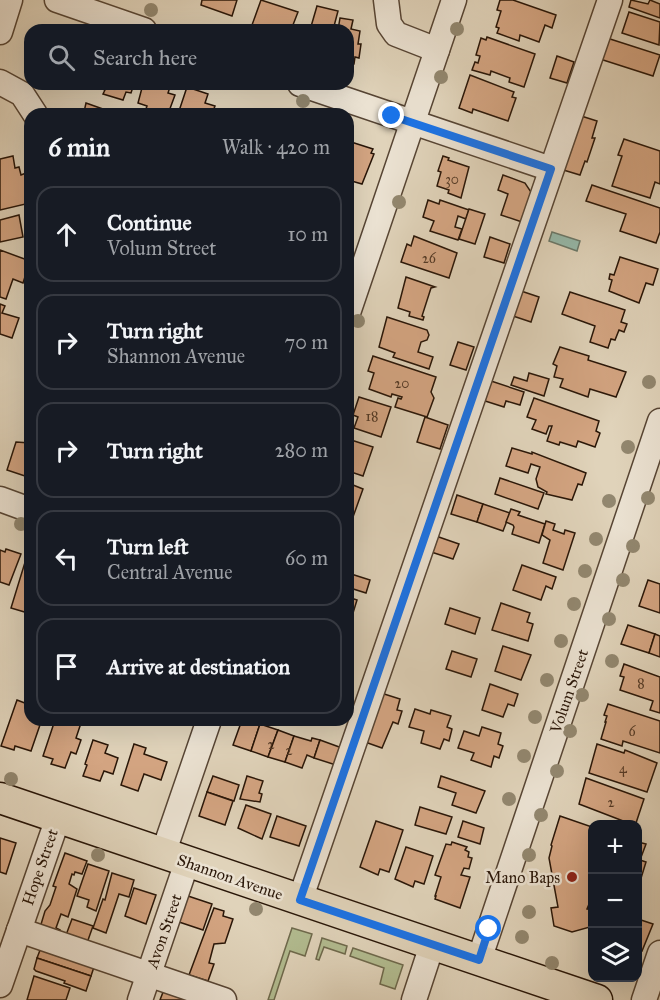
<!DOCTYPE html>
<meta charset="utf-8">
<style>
body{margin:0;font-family:"IM FELL Great Primer",serif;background:#20242c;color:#f1f3f6}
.controls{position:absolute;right:18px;bottom:18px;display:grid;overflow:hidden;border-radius:12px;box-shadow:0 6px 24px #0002}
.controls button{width:54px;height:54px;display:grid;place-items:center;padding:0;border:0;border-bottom:2px solid #363941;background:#171b24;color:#f1f3f6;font:30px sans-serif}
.stop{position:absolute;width:18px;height:18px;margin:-14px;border:4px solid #1a73e8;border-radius:50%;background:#fff}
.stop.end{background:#1a73e8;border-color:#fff;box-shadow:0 2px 6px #0008}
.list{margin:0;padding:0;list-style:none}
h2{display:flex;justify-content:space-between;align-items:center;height:78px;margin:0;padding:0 24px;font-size:26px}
h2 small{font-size:20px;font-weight:400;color:#9ea1a6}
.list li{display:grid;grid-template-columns:39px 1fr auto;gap:18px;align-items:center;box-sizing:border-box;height:96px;margin:0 12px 12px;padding:0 12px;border:2px solid #363941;border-radius:18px}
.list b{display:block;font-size:22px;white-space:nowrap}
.list p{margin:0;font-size:20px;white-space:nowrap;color:#9ea1a6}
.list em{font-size:20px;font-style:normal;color:#9ea1a6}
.icon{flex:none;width:33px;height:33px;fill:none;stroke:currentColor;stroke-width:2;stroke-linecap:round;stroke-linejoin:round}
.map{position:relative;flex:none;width:660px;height:1000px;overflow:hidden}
.search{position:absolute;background:#171b24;box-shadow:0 6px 24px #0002;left:24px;top:24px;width:330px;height:66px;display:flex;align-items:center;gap:15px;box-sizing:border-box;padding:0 21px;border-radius:18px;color:#9ea1a6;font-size:22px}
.panel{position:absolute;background:#171b24;box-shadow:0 6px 24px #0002;left:24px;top:108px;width:330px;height:618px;border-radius:18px}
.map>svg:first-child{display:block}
</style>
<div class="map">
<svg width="660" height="1000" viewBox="0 0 660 1000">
<rect width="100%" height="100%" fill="#e0d3ba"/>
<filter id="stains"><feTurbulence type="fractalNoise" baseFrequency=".00333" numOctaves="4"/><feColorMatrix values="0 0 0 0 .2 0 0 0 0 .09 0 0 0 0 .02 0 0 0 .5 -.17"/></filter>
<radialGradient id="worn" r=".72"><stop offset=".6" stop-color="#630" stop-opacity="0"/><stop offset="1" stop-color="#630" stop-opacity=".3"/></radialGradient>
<g fill="#b2bc90" stroke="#6e694c" stroke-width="1.5">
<polygon points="292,928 312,934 305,956 290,951 274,1000 268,1000"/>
<polygon points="322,938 347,946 345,954 324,947 319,960 316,959"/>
<polygon points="353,948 403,965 395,989 380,984 384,968 350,956"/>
</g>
<polygon fill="#95b9aa" stroke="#6a7869" stroke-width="1.5" points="552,232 580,241 577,251 549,241"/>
<g fill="#d4a582" stroke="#291608" stroke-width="1.5">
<polygon points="202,0 237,0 232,16 201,5"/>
<polygon points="261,0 298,12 291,30 265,30 252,25"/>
<polygon points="500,0 513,0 556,15 552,28 545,25 539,42 520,35 519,41 497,33 499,28 496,27 501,11 497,10"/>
<polygon points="631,0 648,4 650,0 660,4 660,18 629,7"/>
<polygon points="317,6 338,11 333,30 310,30"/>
<polygon points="629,12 660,22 659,45 622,33"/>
<polygon points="340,18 353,20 351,29 360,31 358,44 361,44 359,58 355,57 354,64 348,63 348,30 338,30"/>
<polygon points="487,37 535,54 524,87 509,82 510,78 491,71 490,75 472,70 475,62 478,63 480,56 476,55 481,38 486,40"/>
<polygon points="607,38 660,55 653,76 600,59"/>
<polygon points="557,56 574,62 567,83 550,78"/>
<polygon points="470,75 514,92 512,97 516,98 508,121 473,109 472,113 459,108"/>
<polygon points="91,84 134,84 131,93 126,92 123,100 103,94 105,90"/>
<polygon points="143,84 171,84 168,93 175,95 168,114 157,110 156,114 145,112 147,106 138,103"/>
<polygon points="187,87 208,94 205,103 215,106 212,114 178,114"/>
<polygon points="86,103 117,114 76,114 78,110 84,112"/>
<polygon points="226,109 242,114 225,114"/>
<polygon points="578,115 597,121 592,138 595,138 587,162 585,161 580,175 560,169"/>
<polygon points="624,139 660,151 660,184 655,182 650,198 612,186 622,156 618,155"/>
<polygon points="348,141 373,149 371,153 374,154 362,184 348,180"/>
<polygon points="13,156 15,168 19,167 21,175 26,173 30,190 30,203 0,210 0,159"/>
<polygon points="443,156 449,158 448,160 469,167 461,198 448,193 449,190 437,186 441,172 438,171"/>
<polygon points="503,175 525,183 531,192 522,222 501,215 508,194 498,190"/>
<polygon points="592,185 660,208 660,232 656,243 620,231 626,214 586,201"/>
<polygon points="428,200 439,204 440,200 469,210 466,219 458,216 455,227 462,229 458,240 430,231 434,221 423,217"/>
<polygon points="469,209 485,214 475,244 459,239"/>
<polygon points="19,215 23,237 0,242 0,220"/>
<polygon points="414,236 457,253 449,278 401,262 407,244 411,246"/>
<polygon points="490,237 510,244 504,263 484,257"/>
<polygon points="0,250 30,261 23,283 13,279 6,299 0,297"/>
<polygon points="620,257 658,269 653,285 646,283 639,303 609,291 612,280 609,279 610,274 614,275"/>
<polygon points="406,277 435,287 431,288 422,316 424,317 423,320 409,316 410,312 398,308"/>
<polygon points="521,291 539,297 531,322 513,316"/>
<polygon points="570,292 625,310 621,322 627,324 624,332 619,330 615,340 611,339 608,348 590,342 595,326 562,314"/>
<polygon points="0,304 5,306 2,313 19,318 12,338 0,334"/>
<polygon points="387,317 427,330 429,335 427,340 421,342 418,352 433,357 429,369 393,357 395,353 379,347"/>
<polygon points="458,342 474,347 466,370 450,365"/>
<polygon points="560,347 589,356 588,360 626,372 616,397 590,389 588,397 560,387 563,379 554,377 557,366 553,364"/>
<polygon points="373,356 436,377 431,392 434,398 427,417 395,407 398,398 401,399 402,397 392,394 391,397 369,389 374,373 368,371"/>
<polygon points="529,373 549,379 544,396 511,385 514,377 527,381"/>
<polygon points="488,380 524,392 520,405 506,401 504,407 482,400"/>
<polygon points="359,397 391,407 381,437 354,428 358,417 353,415"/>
<polygon points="534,398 599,421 596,431 600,433 595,447 578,441 576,447 560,442 559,445 547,441 552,426 549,426 546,434 532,429 536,420 527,417"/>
<polygon points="425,417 448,425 440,449 417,442"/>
<polygon points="348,439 373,447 363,476 348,471"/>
<polygon points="16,442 30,443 30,483 26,482 28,477 7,470"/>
<polygon points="512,448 532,454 532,452 586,473 582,485 578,484 572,500 546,494 547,492 538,487 536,479 540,467 531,464 528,473 506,466"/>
<polygon points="500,478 544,493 538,509 495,494"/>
<polygon points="348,483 363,489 353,517 348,516"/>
<polygon points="457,495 483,504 477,522 451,514"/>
<polygon points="483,504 510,513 503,531 477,522"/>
<polygon points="511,509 520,512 518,515 545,524 539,543 512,534 514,527 513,525 506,522"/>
<polygon points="546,521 555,524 553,530 564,534 565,530 575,533 563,570 543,563 550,540 542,535"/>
<polygon points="433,535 459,544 453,559 428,551"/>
<polygon points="6,549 21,554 9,585 0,582 0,550 5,552"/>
<polygon points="26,559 30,561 30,607 28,613 11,608"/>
<polygon points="522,565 556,577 552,589 546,586 541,600 513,590"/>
<polygon points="348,573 370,580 366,593 350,588 348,592"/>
<polygon points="648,580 660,584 660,613 639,606"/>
<polygon points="348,597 357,600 353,613 348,611"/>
<polygon points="501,603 530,613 527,622 533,624 528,641 492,630"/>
<polygon points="450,608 480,618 475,634 445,624"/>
<polygon points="628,625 655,634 649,653 621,644"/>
<polygon points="655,634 660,636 660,657 649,653"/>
<polygon points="503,646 531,655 521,680 495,671"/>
<polygon points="452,651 477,659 471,677 446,669"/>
<polygon points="624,664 660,677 660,713 650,710 653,701 620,690 624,677 620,676"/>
<polygon points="490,684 518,694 514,706 508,704 503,717 482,710"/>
<polygon points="381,693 400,699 397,710 402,711 398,724 393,722 382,748 365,742"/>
<polygon points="17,700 30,705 30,720 46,720 45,723 41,722 31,751 15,746 14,750 1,746"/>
<polygon points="608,704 660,721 660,753 623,741 622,746 601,739 606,722 605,722 607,716 604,715"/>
<polygon points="415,709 430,714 431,710 451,716 447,727 452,729 449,741 444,739 440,749 421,743 424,731 409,727"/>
<polygon points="55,720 82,720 76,738 81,740 76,754 71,752 65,768 51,764 53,759 43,756"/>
<polygon points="242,720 260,724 251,751 233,745"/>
<polygon points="260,724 278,730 268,757 251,751"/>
<polygon points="482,727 501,733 498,744 503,746 499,758 494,756 491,767 471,760 474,753 458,748 464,731 479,736"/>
<polygon points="278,730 294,736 285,762 268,757"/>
<polygon points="294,736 311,741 312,738 320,740 314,758 307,755 302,768 285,762"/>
<polygon points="93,740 108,745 105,753 118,758 113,774 104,771 100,781 83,776 87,765 85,764"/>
<polygon points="320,740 342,748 336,765 314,758"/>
<polygon points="134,744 146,748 144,754 167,762 161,780 144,774 138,791 121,785"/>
<polygon points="597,744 624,753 625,750 657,763 647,792 589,773"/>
<polygon points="213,776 239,785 234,801 207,792"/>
<polygon points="247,776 263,781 259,793 262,794 260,802 240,799"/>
<polygon points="441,776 485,791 476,813 452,805 456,793 438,787"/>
<polygon points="586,778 644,799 636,823 632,822 631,824 579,804"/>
<polygon points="207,792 233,801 225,825 199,816"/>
<polygon points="246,805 271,814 262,839 238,828"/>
<polygon points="420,807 452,817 446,834 415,825"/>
<polygon points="277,816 306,826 299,846 270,837"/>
<polygon points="560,816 592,827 592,897 587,909 592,910 592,919 590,927 572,932 554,926 551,908 558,907 549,858 552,846 551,845"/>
<polygon points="376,821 403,830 389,872 380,869 378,875 360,867"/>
<polygon points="463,821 484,828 480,844 458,837"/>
<polygon points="0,838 16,843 6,874 0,872"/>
<polygon points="452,842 467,847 465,850 469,852 468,857 472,858 469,869 464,868 461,875 470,877 460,908 435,899 436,896 435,896 441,877 435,875 446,844 451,845"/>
<polygon points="638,842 646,844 640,860 646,862 638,888"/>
<polygon points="406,847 433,856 424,884 415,881 413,887 395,879"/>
<polygon points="65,853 87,861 82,874 75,872 74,875 72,874 69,884 77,889 68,917 61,914 56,928 60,930 58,937 39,931 45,911 50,905 56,887 53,886"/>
<polygon points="88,864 109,871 96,911 87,907 89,900 77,896"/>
<polygon points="112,873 134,880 129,897 119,894 106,933 93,928 103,899 105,900"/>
<polygon points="134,888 156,895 146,924 125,916"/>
<polygon points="188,896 212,904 203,930 179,922"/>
<polygon points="214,908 224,911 223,916 233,919 225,943 214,944 209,963 214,964 208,981 189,975"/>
<polygon points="72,919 93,926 87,943 66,935"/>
<polygon points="638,919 653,924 642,951 638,950"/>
<polygon points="42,945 96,961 91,976 37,958"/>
<polygon points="37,958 91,976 86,991 64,983 65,981 36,971 34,969"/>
<polygon points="34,976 70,988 66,1000 27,1000"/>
<polygon points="165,987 202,1000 160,1000"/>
</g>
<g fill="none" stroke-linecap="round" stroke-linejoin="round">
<g stroke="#574534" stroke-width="27">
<g id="minor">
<polyline points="57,0 144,30"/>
<polyline points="386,0 389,24 396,34 437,50"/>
<polyline points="0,32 10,0"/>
<polyline points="0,82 22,94 35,114"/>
<polyline points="300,84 551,169"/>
<polyline points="348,313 454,0"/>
<polyline points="0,499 30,510"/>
<polyline points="163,854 209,720"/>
<polyline points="300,900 610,0"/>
<polyline points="19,930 224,1000"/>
<polyline points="479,960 660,421"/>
<polyline points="0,985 58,818"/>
<polyline points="140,1000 187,862"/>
<polyline points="414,1000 432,945"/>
<polyline points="644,1000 660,953"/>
</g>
</g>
<g stroke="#291608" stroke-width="33">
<polyline id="major" points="0,798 597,1000"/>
</g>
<use href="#minor" stroke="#ebe2d2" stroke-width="24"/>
<use href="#major" stroke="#e0d3ba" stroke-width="30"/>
</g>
<g fill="#92876f">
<circle cx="151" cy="10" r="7"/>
<circle cx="457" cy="29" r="7"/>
<circle cx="441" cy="77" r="7"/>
<circle cx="303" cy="101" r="7"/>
<circle cx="399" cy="202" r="7"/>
<circle cx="358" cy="321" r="7"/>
<circle cx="649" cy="382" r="7"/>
<circle cx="628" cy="447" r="7"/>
<circle cx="648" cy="498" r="7"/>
<circle cx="609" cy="501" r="7"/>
<circle cx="21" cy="524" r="7"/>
<circle cx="596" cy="539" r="7"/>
<circle cx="633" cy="546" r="7"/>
<circle cx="585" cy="571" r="7"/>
<circle cx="623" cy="580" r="7"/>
<circle cx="574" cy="604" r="7"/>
<circle cx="609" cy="619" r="7"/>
<circle cx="561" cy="641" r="7"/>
<circle cx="612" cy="661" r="7"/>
<circle cx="547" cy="680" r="7"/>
<circle cx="582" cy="695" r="7"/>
<circle cx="535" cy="717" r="7"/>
<circle cx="570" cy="731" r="7"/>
<circle cx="524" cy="756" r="7"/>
<circle cx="557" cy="771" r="7"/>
<circle cx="11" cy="779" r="7"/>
<circle cx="509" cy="799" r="7"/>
<circle cx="541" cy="815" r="7"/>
<circle cx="98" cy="855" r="7"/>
<circle cx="529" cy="855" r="7"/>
<circle cx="256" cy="909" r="7"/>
<circle cx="529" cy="912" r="7"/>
<circle cx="522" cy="937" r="7"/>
<circle cx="552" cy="963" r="7"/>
</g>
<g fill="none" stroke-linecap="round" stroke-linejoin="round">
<polyline stroke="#1a73e8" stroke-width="8" points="392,116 551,169 300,900 479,960 489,929"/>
</g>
<circle fill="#8f2418" stroke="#ebe2d2" stroke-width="2" cx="572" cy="877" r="6"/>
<g text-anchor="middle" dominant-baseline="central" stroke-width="5" stroke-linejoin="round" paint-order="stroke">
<g font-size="14" fill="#543a26">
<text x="452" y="179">30</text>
<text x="429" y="258">26</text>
<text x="402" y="383">20</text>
<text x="372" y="416">18</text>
<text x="641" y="683">8</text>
<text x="632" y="731">6</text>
<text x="271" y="744">2</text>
<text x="289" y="750">2</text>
<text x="623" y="768">4</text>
<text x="611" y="802">2</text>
</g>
<g font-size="16" fill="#291608" stroke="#ebe2d2">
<text transform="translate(569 691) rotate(-71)">Volum Street</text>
<text transform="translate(40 867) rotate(-71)">Hope Street</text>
<text transform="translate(230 877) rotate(19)">Shannon Avenue</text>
<text transform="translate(164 931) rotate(-71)">Avon Street</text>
</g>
<g font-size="16" fill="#291608" stroke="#ebe2d2" text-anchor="end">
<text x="560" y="877">Mano Baps</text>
</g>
</g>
<rect width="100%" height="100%" filter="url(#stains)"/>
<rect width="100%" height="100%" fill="url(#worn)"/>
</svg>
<div class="controls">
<button>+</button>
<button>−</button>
<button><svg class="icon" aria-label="layers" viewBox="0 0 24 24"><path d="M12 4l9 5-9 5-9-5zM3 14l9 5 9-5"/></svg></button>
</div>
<div class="stop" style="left:489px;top:929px"></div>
<div class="stop end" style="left:392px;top:116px"></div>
<div class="search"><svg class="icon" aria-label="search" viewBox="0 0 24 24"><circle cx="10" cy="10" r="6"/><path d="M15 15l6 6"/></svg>Search here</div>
<section class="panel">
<h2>6 min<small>Walk · 420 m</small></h2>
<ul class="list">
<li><svg class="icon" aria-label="ahead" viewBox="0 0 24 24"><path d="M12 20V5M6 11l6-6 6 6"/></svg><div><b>Continue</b><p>Volum Street</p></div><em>10 m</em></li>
<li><svg class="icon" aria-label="right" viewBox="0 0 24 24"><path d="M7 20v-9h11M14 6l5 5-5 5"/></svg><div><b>Turn right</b><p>Shannon Avenue</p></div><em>70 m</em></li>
<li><svg class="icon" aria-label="right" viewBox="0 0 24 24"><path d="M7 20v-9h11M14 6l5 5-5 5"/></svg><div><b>Turn right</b></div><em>280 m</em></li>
<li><svg class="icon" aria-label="left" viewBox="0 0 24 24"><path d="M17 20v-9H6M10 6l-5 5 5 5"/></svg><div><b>Turn left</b><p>Central Avenue</p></div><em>60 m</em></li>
<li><svg class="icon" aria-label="arrive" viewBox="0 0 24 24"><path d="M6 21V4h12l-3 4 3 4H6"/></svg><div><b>Arrive at destination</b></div></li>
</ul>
</section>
</div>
